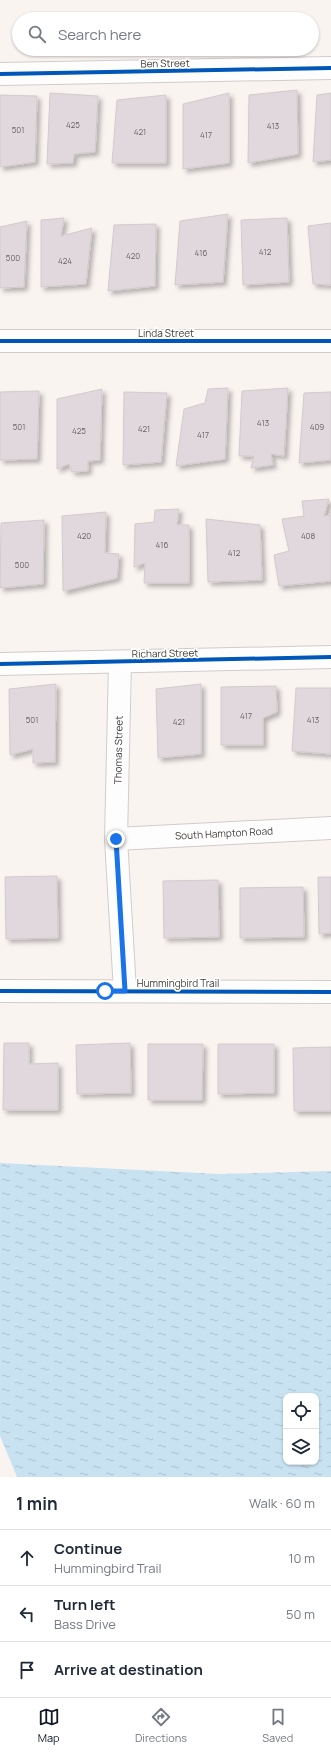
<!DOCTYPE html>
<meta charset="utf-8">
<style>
body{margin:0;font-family:Manrope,sans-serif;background:#f2f2f3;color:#1f2937}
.controls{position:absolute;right:12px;bottom:12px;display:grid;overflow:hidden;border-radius:8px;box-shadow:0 1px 3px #0004}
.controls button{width:36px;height:36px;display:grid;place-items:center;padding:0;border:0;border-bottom:1px solid #e0e1e3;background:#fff;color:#1f2937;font:20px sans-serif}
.stop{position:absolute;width:12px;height:12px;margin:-9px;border:3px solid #1a73e8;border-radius:50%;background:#fff}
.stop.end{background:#1a73e8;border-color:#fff;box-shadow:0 1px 4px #0008}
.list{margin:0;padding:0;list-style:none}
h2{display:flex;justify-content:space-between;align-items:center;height:52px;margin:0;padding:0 16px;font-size:17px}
h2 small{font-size:13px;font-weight:400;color:#747a83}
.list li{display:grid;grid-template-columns:26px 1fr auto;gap:12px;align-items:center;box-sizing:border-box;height:56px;padding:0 16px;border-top:1px solid #e0e1e3}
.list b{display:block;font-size:15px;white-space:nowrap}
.list p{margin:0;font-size:13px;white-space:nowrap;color:#747a83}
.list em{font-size:13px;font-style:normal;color:#747a83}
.icon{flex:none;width:22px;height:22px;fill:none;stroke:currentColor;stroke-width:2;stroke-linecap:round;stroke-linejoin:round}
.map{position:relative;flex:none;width:331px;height:1477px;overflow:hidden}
.search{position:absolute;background:#fff;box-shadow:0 1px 3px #0004;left:12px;right:12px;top:12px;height:44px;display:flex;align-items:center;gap:10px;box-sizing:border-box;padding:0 14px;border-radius:22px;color:#747a83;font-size:15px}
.sheet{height:220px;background:#fff}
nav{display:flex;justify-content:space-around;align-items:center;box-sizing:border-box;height:56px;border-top:1px solid #e0e1e3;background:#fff;font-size:11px;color:#747a83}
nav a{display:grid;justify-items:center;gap:2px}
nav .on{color:#111827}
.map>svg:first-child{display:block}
</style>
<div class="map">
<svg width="331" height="1477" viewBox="0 0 331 1477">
<defs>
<pattern id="water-ripples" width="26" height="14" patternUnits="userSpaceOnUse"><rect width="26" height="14" fill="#c8e2f2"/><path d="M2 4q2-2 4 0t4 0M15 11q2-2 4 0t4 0" fill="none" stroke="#adc3d0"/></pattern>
<filter id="shadow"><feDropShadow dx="3.5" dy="3.5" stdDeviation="2" flood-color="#0004"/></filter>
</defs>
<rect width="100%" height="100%" fill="#faf4f1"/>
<path fill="url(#water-ripples)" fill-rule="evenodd" d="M0,1163L219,1174L331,1171V1477H17L0,1436ZM286,1396H316V1462H286Z"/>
<g fill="#e0d8dd" stroke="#d0cbcc" filter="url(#shadow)">
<polygon points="297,90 298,154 248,163 249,95"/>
<polygon points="50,93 98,96 95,152 74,154 73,163 47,164"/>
<polygon points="229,93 229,163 183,169 183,104"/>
<polygon points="331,93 331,160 313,162 317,95"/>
<polygon points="0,95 37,96 35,162 0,167"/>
<polygon points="166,95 166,163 112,163 117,100"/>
<polygon points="228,214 223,282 175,285 180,221"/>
<polygon points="64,218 61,236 92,228 86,284 41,287 41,220"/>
<polygon points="287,218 289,282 243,285 241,220"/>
<polygon points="27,221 24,287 0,288 0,227"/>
<polygon points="331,223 331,285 313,284 308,226"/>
<polygon points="156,224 155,286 108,291 114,225"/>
<polygon points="228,388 225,459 176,466 184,409 205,403 208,389"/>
<polygon points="288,388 284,456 271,454 273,465 251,468 254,456 239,456 242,391"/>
<polygon points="102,389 100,460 88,461 88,471 72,472 69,464 57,469 57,399"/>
<polygon points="39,391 37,459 0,460 0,392"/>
<polygon points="124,392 167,393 161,462 123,465"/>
<polygon points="331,392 331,460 299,463 304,393"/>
<polygon points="329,499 324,516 331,515 331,581 279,586 274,555 289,551 282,519 304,516 302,501"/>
<polygon points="179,509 177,525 189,525 189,583 144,583 145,563 134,567 135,524 154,522 155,510"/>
<polygon points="106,512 105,553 119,554 117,578 63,591 62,516"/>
<polygon points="206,519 260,525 262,580 208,582"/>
<polygon points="44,520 43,584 0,588 1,523"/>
<polygon points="56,684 55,762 33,763 33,749 10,755 9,689"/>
<polygon points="201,684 201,754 158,758 156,689"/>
<polygon points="276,686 277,712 263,718 263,745 221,745 221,687"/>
<polygon points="296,688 331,688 331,754 292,751"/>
<polygon points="57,876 58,938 6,939 5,877"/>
<polygon points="318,877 331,877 331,933 319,934"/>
<polygon points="218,880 219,937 164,938 163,881"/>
<polygon points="303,887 304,937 240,938 240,888"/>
<polygon points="4,1043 29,1043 29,1064 58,1063 58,1110 3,1110"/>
<polygon points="130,1043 131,1093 77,1094 76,1045"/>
<polygon points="148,1044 203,1044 202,1100 148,1100"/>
<polygon points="218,1044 274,1044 274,1093 218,1094"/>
<polygon points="331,1047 331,1111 294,1111 293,1048"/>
</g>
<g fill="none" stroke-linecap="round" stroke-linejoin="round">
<g stroke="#d1ccc9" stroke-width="24">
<g id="minor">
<polyline points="0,74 331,68"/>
<polyline points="0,341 331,341"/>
<polyline points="120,662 116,839 125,991"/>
<polyline points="0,664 331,657"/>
<polyline points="116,839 331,828"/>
<polyline points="0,991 331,992"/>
</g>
</g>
<use href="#minor" stroke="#fefdfd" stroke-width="22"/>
<g stroke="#fff" stroke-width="6">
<g id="cycleway">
<polyline points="0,74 331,68"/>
<polyline points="0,341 331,341"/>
<polyline points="0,664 331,657"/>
<polyline points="0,991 331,992"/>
</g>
</g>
<use href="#cycleway" stroke="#0057b8" stroke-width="4"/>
</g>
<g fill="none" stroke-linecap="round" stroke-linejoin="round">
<polyline stroke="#1a73e8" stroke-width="5" points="105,991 125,991 116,839"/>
</g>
<g text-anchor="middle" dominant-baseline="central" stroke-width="3.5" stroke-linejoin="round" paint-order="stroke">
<g font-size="8" fill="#696362">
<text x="73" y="124">425</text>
<text x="273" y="125">413</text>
<text x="18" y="129">501</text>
<text x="140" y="131">421</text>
<text x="206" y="134">417</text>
<text x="265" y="251">412</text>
<text x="201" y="252">416</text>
<text x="133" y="255">420</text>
<text x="13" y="257">500</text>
<text x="65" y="260">424</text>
<text x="263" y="422">413</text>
<text x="19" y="426">501</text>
<text x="317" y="426">409</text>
<text x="144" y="428">421</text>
<text x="79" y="430">425</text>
<text x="203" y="434">417</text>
<text x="84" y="535">420</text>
<text x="308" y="535">408</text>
<text x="162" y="544">416</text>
<text x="234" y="552">412</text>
<text x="22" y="564">500</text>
<text x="246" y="715">417</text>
<text x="32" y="719">501</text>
<text x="313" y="719">413</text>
<text x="179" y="721">421</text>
</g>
<g font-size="10" fill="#413c39" stroke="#fff">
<text transform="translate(165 63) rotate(-1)">Ben Street</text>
<text x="166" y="333">Linda Street</text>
<text transform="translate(165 653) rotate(-1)">Richard Street</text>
<text transform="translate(118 750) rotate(-89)">Thomas Street</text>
<text transform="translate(224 833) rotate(-3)">South Hampton Road</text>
<text x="178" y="983">Hummingbird Trail</text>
</g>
</g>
</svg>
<div class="controls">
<button><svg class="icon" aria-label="locate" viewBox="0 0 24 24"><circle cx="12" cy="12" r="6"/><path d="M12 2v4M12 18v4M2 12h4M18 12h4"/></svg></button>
<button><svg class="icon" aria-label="layers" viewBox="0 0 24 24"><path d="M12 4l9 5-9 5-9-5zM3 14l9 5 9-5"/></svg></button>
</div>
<div class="stop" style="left:105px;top:991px"></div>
<div class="stop end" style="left:116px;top:839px"></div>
<div class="search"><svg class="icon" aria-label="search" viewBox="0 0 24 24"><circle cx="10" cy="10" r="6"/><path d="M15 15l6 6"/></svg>Search here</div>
</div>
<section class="sheet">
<h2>1 min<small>Walk · 60 m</small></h2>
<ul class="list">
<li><svg class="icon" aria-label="ahead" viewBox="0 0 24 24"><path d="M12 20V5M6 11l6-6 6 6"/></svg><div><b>Continue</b><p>Hummingbird Trail</p></div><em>10 m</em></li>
<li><svg class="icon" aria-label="left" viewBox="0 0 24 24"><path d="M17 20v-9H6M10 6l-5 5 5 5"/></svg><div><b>Turn left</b><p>Bass Drive</p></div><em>50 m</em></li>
<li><svg class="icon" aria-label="arrive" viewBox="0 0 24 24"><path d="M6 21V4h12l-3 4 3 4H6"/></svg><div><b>Arrive at destination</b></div></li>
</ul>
</section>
<nav>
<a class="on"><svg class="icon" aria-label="map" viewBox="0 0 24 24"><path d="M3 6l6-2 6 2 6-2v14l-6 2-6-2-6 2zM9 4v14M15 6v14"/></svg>Map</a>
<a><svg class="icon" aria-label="directions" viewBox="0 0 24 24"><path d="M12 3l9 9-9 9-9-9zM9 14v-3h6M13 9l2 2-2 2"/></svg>Directions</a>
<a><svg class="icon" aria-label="saved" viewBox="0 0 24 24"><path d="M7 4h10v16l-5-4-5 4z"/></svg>Saved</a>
</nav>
